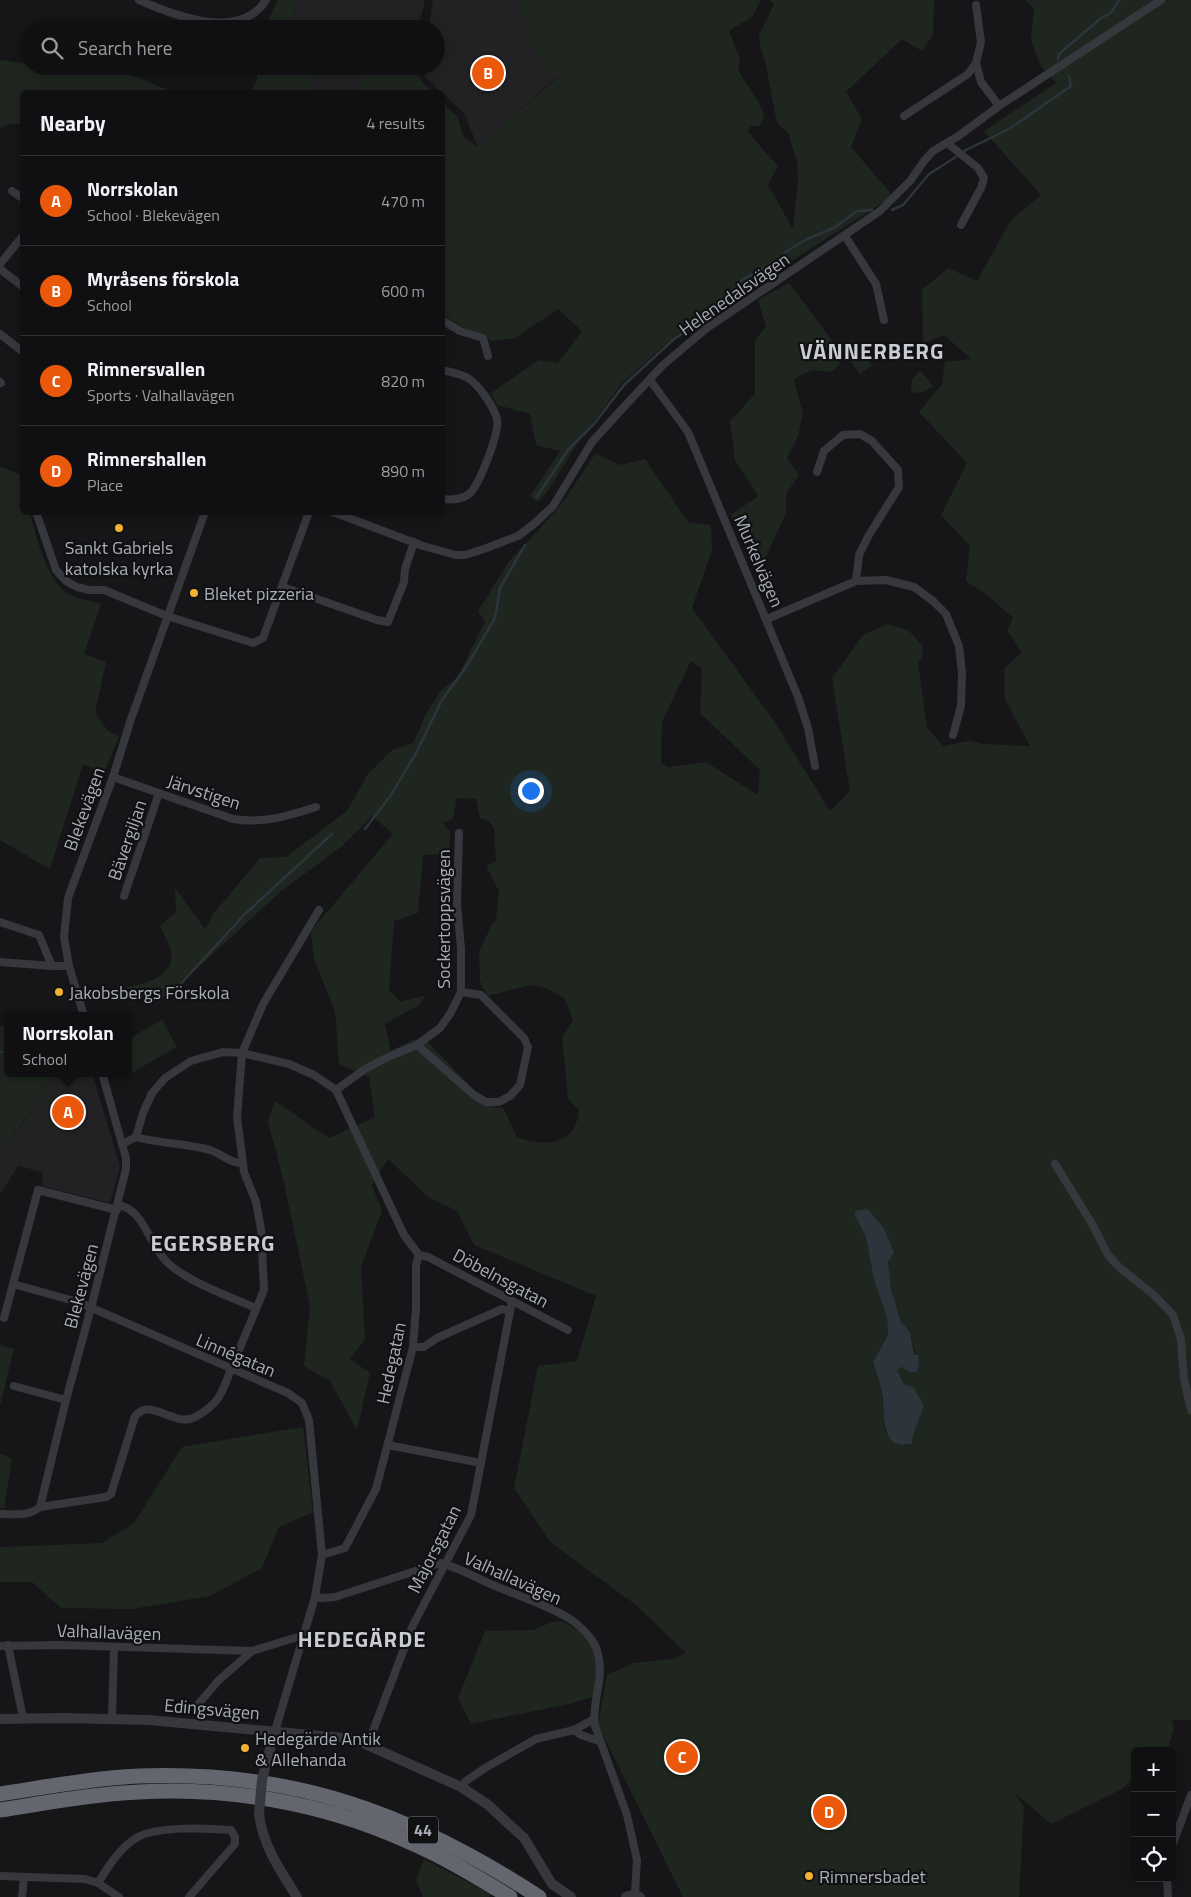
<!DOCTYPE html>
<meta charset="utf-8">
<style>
body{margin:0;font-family:"Titillium Web",sans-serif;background:#1e1e20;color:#f1f3f6}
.controls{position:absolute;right:15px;bottom:15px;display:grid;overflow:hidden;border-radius:8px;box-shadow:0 2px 12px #0003}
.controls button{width:45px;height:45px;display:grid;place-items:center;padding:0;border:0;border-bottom:1px solid #303032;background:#101012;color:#f1f3f6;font:25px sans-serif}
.you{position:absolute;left:530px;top:790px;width:18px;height:18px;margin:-12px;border:4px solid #fff;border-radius:50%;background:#1a73e8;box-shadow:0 0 0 8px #1a73e833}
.badge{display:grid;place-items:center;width:32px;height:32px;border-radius:50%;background:#ea580c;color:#fff;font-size:16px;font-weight:700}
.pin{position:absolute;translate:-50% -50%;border:2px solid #fff;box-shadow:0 1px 5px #0006}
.popup{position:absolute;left:4px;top:1012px;width:128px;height:65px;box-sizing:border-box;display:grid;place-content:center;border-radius:8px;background:#101012;filter:drop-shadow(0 1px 4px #0005);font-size:16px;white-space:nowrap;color:#9c9d9f}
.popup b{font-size:19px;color:#f1f3f6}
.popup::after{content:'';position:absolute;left:50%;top:100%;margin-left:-10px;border:10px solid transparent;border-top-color:#101012}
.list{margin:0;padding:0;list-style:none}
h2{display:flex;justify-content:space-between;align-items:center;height:65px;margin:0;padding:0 20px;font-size:21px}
h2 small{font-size:16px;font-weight:400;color:#9c9d9f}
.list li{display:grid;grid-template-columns:32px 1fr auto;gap:15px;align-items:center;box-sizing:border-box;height:90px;padding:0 20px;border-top:1px solid #303032}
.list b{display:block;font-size:19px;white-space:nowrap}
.list p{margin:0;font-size:16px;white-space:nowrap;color:#9c9d9f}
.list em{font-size:16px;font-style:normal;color:#9c9d9f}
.icon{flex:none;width:28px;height:28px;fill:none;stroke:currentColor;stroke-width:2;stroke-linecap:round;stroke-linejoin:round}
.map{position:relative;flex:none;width:1191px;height:1897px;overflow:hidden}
.search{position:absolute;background:#101012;box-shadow:0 2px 12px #0003;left:20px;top:20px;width:425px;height:55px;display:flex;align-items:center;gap:12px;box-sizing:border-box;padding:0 18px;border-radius:28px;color:#9c9d9f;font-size:19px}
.panel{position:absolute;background:#101012;box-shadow:0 2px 12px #0003;left:20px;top:90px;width:425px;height:425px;border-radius:8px}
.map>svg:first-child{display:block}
</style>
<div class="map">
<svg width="1191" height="1897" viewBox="0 0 1191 1897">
<rect width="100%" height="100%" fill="#161618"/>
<g fill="#222225">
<polygon points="297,0 425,0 418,29 295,29 291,27"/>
<polygon points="433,0 516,0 533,51 557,77 478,147 464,113 426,78 422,68 422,66 436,66 436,29 429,29"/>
<polygon points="316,66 373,66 363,70 359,92 301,92 312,90"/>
<polygon points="58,1073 92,1073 120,1166 110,1203 42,1186 43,1172 18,1166 0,1194 0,1152 15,1134 14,1133 49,1092 44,1086"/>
</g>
<g fill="#1e261f" fill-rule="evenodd">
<polygon points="278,0 297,0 291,26 295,29 264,29"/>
<path d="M516,0H761L752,17L729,31L740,59L738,70C746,85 759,99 764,115L760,126H751L748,131L763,150L778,166L768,185L793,229L798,181L797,162L788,133L777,123L765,61L760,45L759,35L774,4L770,0H934L933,35L922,51L902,39L846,92L862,119L851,147L893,196L787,264L768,272L706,314L667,343L622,383L575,447L547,492L538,502L530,496L560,451L536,445L530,414L497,405L491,393L539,360L558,363L582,331L558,309L515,338L491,341L477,332L462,327L443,314L442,102L458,118L463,137L478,147L557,78L533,51Z"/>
<path d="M1025,0H1191V1720H1172L1174,1729L1167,1751H1135V1779L1120,1790L1051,1824L1015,1793L1024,1807L1019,1897H683L598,1725L607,1675L633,1663L673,1659L686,1653L636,1605L550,1542L514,1488L538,1366L577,1361L596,1296L474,1245L457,1211L428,1197L388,1159L372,1185L382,1211L361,1267L365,1339L350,1359L370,1373L357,1430L330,1381L304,1366L310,1306L284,1183L268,1121L275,1101L329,1138L375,1117L369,1077L339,1064L335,1011L314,959L311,931L393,834L372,816L342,846L280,892L202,964L162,998L146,999L120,989C140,984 175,980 171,951C170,943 163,933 160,926L176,912L175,888L205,929L214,913L260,858L286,857L347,811L368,774L392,750L413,743L425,716L441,690L457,678L485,622L478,611L510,560L546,522L565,499L595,454L621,465L645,459L688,522L711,525L712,550L692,608L774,721L830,811L850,791L832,678L864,634L888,624L908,630L923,646L922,658L918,663L927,727L943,746L969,741L983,744L1030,746L1005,699L1004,669L1022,652L1007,630L1013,618L992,599L966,581L970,546L941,515L967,463L919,412L942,384L945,362L971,359L944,335L923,344L922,290L948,268L977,281L1011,220L1041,195L984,131L1056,83L1040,65L1031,40L1034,8ZM691,661L702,669L700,713L760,770L758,795L706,762L668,767L661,763L662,722ZM457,798L476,799L480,818L489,821L494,828L496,861L486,866L499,891L496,919L491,926L479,952L480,981L487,996L531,985L547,988L565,999L573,1021L562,1037L568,1099L579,1110C576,1146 544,1147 517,1137L503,1107L496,1108L474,1090L429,1043L415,1039L391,1051L385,1024L419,1005L426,995L400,1002L389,990L394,921L418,913L423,855L449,854L450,831L443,823L453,819ZM867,1209L888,1262L891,1289L901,1322L910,1332L915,1355H918L909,1372L902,1367L897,1370L920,1416L913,1435L912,1444L905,1446L885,1431L882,1393L873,1362L888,1335L887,1317L874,1280L866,1237L855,1212Z"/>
<polygon points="0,60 29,64 29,66 42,66 66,70 119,70 173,92 22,92 22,124 10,124 0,128"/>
<polygon points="257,66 316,66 312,90 301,92 251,92 257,79"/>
<polygon points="373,66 415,66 421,81 433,92 359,92 363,70"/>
<polygon points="789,283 831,339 832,350 840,364 832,372 812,370 794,379 803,414 798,436 787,458 799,475 786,494 786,513 757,576 731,515 758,496 735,460 730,421 755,394 755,340 766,327 758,300"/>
<polygon points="853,340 872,365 860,374 842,349"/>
<polygon points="920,371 934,386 923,392 911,393 912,379"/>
<path d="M0,466L22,475V512L30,513C35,534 47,578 64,591C74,598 90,601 101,604L84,654L106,662L95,713L108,731L119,736L106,768V774L83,764L50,869L0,840Z"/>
<polygon points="162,1020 177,1047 128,1075 128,1039"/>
<polygon points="8,1024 8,1073 58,1073 44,1086 49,1092 14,1132 15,1134 0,1152 0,1026"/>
<polygon points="0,1345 14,1349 0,1406"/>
<polygon points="303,1427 313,1512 279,1527 262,1568 210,1596 132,1609 61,1608 32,1582 0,1582 0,1547 102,1543 134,1523 182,1447"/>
<polygon points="0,1454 12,1458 4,1509 0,1508"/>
<path d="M562,1621C600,1641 598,1658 596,1696L569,1704L471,1724L458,1698L485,1631L533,1630L552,1622Z"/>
<polygon points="424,1859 491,1894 489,1897 423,1897 416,1880"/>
</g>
<path fill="#2c353c" d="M867,1209L883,1227L894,1253L888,1262L891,1289L901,1322L910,1332L914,1355H918L919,1365L917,1372H909L902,1367L897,1370L904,1384L914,1388L924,1406L913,1435L912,1444C878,1451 886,1413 882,1393C880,1382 876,1372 873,1362L888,1335L887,1317L874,1280L866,1237L855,1215V1211Z"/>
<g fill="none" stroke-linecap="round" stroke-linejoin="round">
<g stroke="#2c353c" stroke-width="2.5">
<polyline points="1058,59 1059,54 1101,18 1111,13 1119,0"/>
<polyline points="964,151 1009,129 1071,86 1069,76"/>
<polyline points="892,210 903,205 929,174 956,157"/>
<polyline points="784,253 807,239 834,228 857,211 872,210"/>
<polyline points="536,498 568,450 594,424 624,385 673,340 729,301 742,280 775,262"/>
<polyline points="365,829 391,795 416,753 442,700 468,664 495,618 500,588 525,545"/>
<polyline points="175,999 178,997 177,988 244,915 332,834"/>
<polyline points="0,1052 8,1051"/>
</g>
<g stroke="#37383d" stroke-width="8">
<path d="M139,0C173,15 240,42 266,0"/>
<polyline points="976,5 981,42 976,63 981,82 999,106"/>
<polyline points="904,116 968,74 976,63"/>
<polyline points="947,143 978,168 984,178 981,188 961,225"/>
<polyline points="12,191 22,198"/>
<polyline points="845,236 876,284 884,320"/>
<polyline points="0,264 22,237"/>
<polyline points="0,269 22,286"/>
<polyline points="442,320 460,331 483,338 488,356"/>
<polyline points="0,334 22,351"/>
<path d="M442,370C450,372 461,374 468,378C479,385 494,407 497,419C500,432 479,486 469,494C461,500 452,500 442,499"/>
<polyline points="650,380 688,432 798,697 808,728 815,766"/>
<polyline points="0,382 1,383"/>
<polyline points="817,472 824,451 843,435 860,434 872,441 898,470 899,487 869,535 859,555 856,581"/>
<polyline points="36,512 56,570 66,581 77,587 89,590 104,590 167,616 253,643 263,638 309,512"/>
<polyline points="333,512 423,546 456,555 465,555 484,549 518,536 535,523 553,506 592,442 621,410 663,365 707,328 880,211 910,181 924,161 933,151 957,137 999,106 1161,0"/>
<polyline points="283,587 377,620 388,622 404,582 405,569 414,542"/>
<polyline points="767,619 856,581 886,580 914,587 933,601 946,614 959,646 962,673 961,706 953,735"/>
<path d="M113,777L233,819C263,824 288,816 316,807"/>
<polyline points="124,896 159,793"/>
<polyline points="0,922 39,935 52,966"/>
<polyline points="0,962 52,966 69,966"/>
<polyline points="84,1016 69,966 64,937 68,898 113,777 130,722 205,512"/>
<polyline points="417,1045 474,1095 486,1102 499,1102 510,1096 520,1085 528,1047 524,1038 481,995 461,992"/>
<polyline points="336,1090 365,1069 390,1056 417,1045 440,1028 450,1014 461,992 461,949 457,904 459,833"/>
<path d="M136,1137C160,1144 186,1143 210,1150C220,1153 232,1164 242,1163"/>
<polyline points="122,1144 136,1137 143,1113 152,1093 165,1078 191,1061 223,1052 242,1053 289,1064 314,1075 336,1090 404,1235 419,1255 416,1265 416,1308 413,1347 376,1489 345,1548 322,1555"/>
<polyline points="1055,1164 1091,1222 1108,1255 1119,1267 1154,1295 1173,1315 1181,1339 1184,1379 1191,1410"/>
<path d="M118,1205C144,1209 149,1245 167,1262C186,1281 230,1297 256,1308"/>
<polyline points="419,1255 428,1257 568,1330"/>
<polyline points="13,1284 78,1302 288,1393 302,1403 309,1420 322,1555 315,1597 275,1731"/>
<polyline points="4,1318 38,1190 117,1210"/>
<polyline points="413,1347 424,1347 437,1338 502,1309 510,1311"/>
<polyline points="239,1350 264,1290 261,1229 256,1202 244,1172 237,1117 242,1053 263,1004 319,910"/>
<polyline points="14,1386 66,1400"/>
<polyline points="388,1445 481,1463"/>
<polyline points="40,1507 66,1400 91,1308 126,1169 126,1158 102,1073"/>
<path d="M40,1507L106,1497L111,1494L135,1416C150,1398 169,1423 190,1419C198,1417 211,1407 216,1401C223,1393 227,1379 231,1369"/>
<path d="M0,1514C15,1514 28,1517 40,1507"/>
<path d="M315,1597L321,1598L335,1597L440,1563C458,1567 476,1578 493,1585C518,1596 551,1606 573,1621C583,1629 593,1638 597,1650C606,1679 591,1699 595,1726L627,1815L637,1860L635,1895"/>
<polyline points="8,1645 23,1718"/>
<polyline points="0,1646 61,1645 252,1651 304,1635"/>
<polyline points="195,1708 218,1681 252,1651"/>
<polyline points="112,1718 114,1647"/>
<polyline points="574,1730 581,1735 599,1741"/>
<polyline points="368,1744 413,1625 471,1515 512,1301"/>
<polyline points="461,1787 466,1781 485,1768 536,1739 574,1730 594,1719"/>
<polyline points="1172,1846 1191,1795"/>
<polyline points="0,1876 85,1879 98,1883 119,1897"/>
<polyline points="1167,1878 1168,1897"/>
<path d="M98,1883C108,1867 121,1846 138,1837C158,1826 209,1828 231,1830L235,1837V1844L189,1897"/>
<polyline points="22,1897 24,1877"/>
</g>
<g stroke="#37383d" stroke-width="10">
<polyline points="0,1719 62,1718 149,1720 354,1739 461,1787 487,1804 524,1838 552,1884 571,1897"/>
<polyline points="267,1760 275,1731"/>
<path d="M259,1814C263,1846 280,1870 297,1897"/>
<polyline points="626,1897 633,1895 640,1897"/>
</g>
<g stroke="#63666e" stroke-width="15">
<path d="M0,1794C46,1787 93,1778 139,1776C293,1770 412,1814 539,1897"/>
<path d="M0,1810C46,1803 92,1794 139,1792C230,1787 323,1803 407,1841C443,1856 477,1877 510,1897"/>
</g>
<polyline stroke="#37383d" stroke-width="10" points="259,1814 262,1780 267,1760"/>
</g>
<g fill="#f2b134" stroke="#111113" stroke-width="2">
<circle cx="119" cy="528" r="5"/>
<circle cx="194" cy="593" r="5"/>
<circle cx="59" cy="992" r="5"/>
<circle cx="245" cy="1748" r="5"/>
<circle cx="809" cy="1876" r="5"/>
</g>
<g text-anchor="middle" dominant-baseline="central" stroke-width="4.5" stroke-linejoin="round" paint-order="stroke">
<rect fill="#111113" stroke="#7b7e86" stroke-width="1" x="408" y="1816.5" width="30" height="27" rx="4"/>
<g font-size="16" font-weight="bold" fill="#a8adb8">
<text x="423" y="1830">44</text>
</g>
<g font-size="18" fill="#a8adb8" stroke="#111113">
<text transform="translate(734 294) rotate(-35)">Helenedalsvägen</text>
<text transform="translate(759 561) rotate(67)">Murkelvägen</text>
<text transform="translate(204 792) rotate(18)">Järvstigen</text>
<text transform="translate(84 809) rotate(-70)">Blekevägen</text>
<text transform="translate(127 840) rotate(-71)">Bävergiljan</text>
<text transform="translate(443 919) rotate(-90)">Sockertoppsvägen</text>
<text transform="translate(501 1278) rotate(28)">Döbelnsgatan</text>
<text transform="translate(81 1286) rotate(-75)">Blekevägen</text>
<text transform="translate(236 1355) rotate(23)">Linnégatan</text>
<text transform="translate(391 1363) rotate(-78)">Hedegatan</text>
<text transform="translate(434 1549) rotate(-63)">Majorsgatan</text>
<text transform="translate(513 1578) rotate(24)">Valhallavägen</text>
<text transform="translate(109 1632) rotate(2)">Valhallavägen</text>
<text transform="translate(212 1709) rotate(5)">Edingsvägen</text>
</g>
<g font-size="18" fill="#a8adb8" stroke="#111113" text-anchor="start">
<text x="119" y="547" text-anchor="middle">Sankt Gabriels<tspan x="119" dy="21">katolska kyrka</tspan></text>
<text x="204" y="593">Bleket pizzeria</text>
<text x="69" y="992">Jakobsbergs Förskola</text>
<text x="255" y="1738">Hedegärde Antik<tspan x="255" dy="21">&amp; Allehanda</tspan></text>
<text x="819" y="1876">Rimnersbadet</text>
</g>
<g font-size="22" font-weight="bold" letter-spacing="1" fill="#c9ccd4" stroke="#111113">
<text x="872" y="351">VÄNNERBERG</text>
<text x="213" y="1243">EGERSBERG</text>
<text x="362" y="1639">HEDEGÄRDE</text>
</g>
</g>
</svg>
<div class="controls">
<button>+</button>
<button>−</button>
<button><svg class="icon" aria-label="locate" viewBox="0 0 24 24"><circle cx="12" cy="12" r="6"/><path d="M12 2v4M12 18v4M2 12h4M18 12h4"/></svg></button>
</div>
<div class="you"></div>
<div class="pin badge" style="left:68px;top:1112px">A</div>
<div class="popup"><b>Norrskolan</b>School</div>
<div class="pin badge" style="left:488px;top:73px">B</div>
<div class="pin badge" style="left:682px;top:1757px">C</div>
<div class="pin badge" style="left:829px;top:1812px">D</div>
<div class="search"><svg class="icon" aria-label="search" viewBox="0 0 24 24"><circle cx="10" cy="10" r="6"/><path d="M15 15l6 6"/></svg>Search here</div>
<section class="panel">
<h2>Nearby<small>4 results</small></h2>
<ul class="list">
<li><span class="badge">A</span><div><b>Norrskolan</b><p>School · Blekevägen</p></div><em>470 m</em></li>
<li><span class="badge">B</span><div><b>Myråsens förskola</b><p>School</p></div><em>600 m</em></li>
<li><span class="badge">C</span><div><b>Rimnersvallen</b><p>Sports · Valhallavägen</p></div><em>820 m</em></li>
<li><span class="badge">D</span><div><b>Rimnershallen</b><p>Place</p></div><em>890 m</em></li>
</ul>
</section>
</div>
